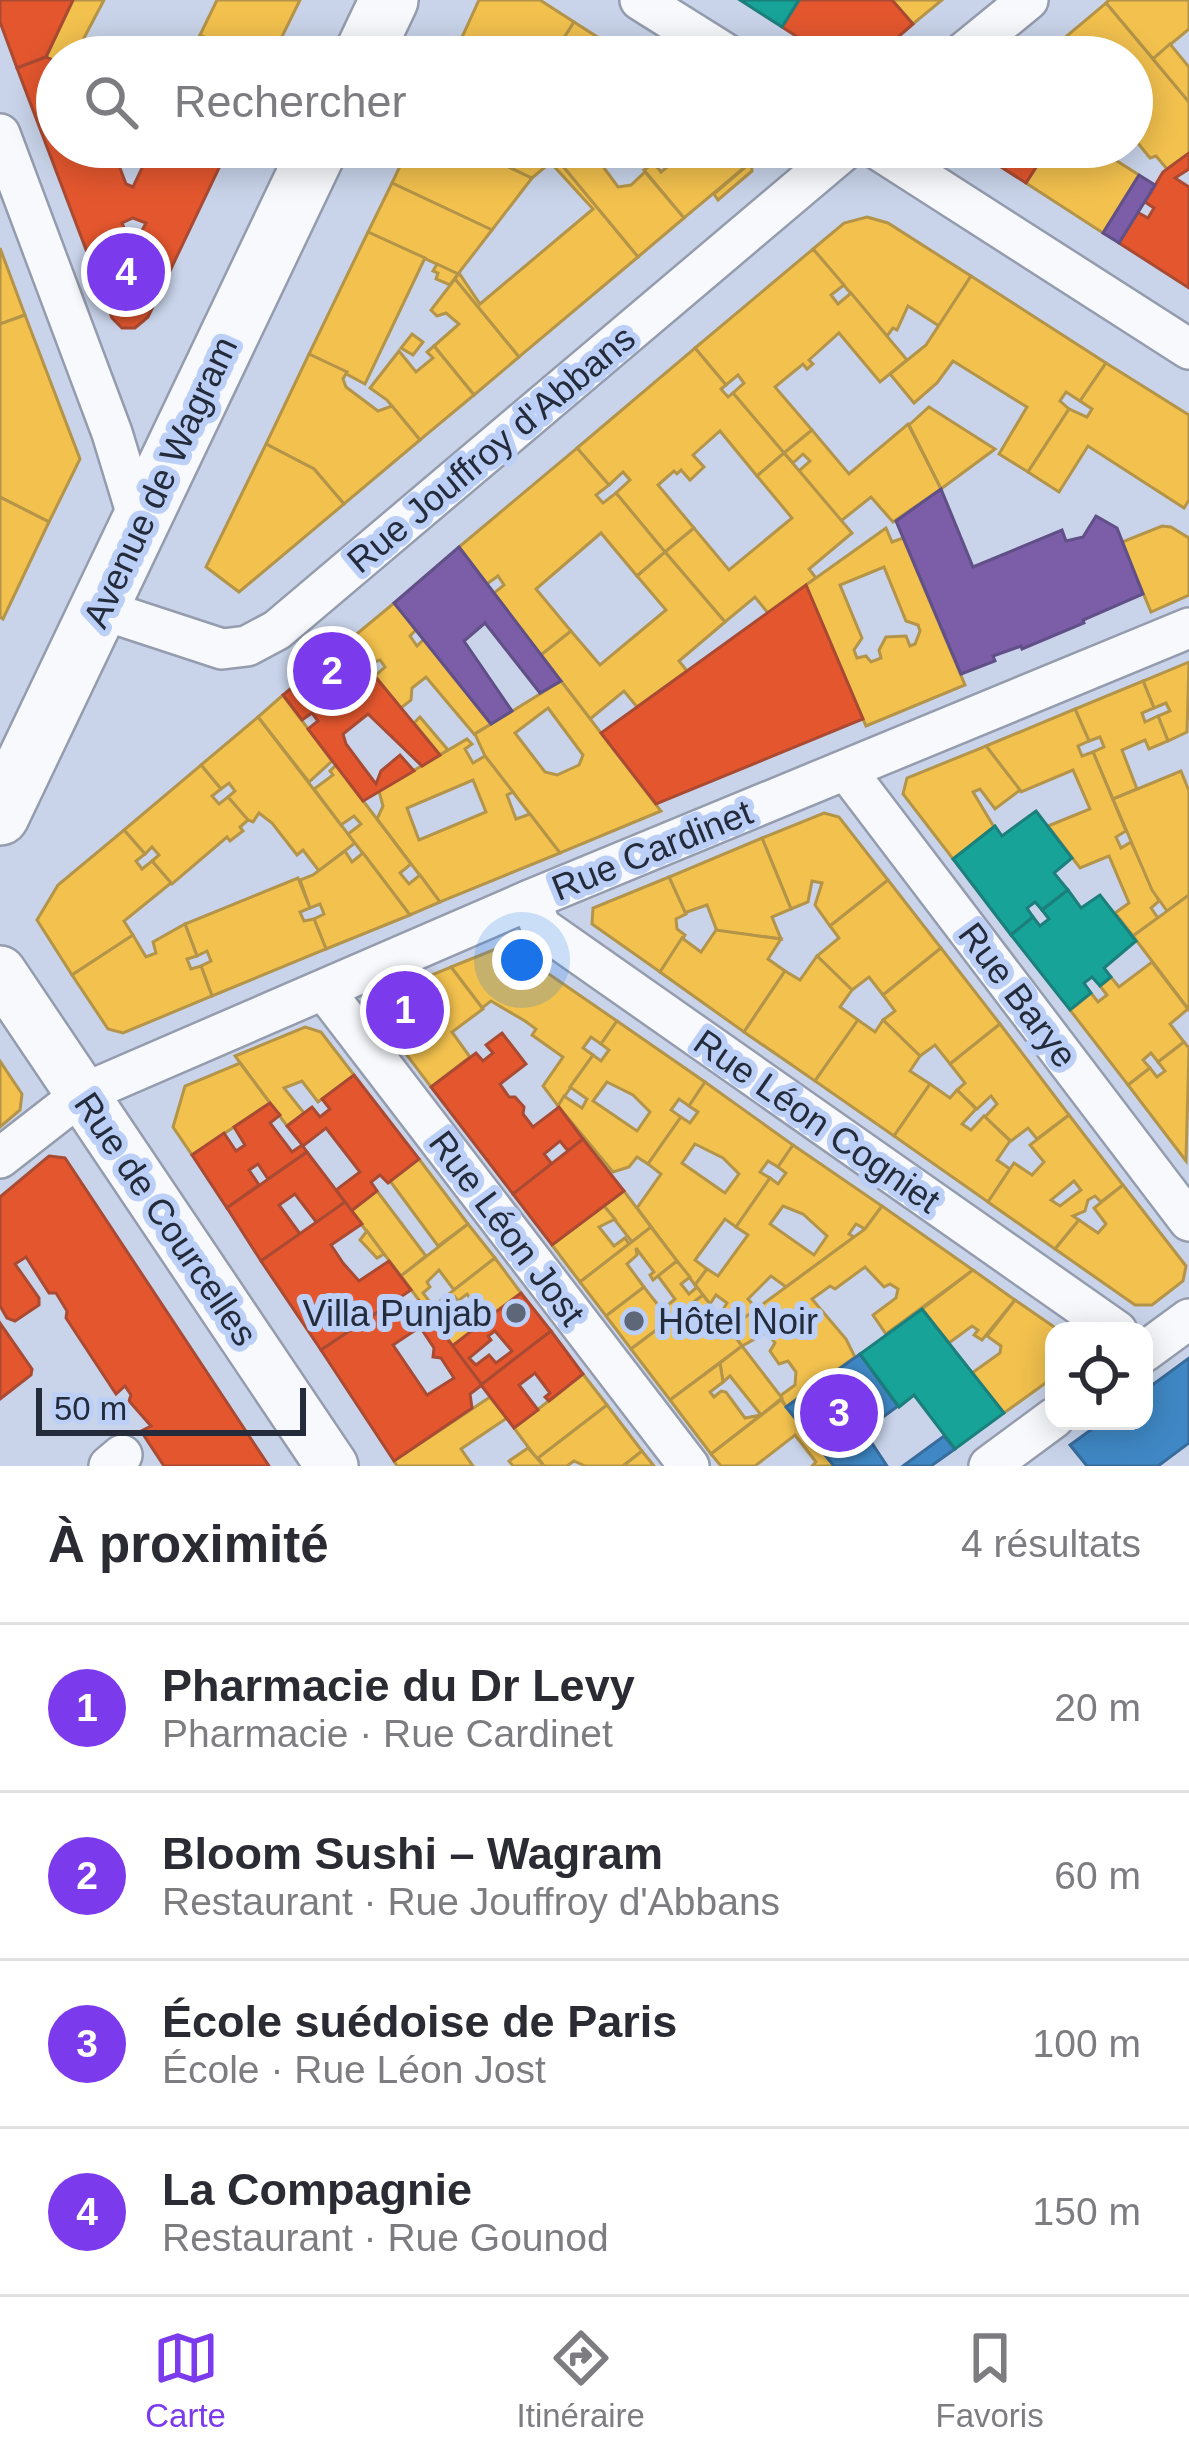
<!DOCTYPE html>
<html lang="fr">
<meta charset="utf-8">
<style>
body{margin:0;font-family:Helvetica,sans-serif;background:#f2f2f3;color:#2b2b33}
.controls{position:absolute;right:36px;bottom:36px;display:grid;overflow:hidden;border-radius:24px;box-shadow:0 6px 30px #0003}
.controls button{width:108px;height:108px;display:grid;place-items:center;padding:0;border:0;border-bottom:3px solid #e1e1e2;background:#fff;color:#2b2b33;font:60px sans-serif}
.scale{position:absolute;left:36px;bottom:30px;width:270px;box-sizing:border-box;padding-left:12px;border:6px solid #242c3b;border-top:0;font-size:33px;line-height:42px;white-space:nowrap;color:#242c3b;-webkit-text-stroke:9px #bccff7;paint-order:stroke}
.you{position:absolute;left:522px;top:960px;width:42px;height:42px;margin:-30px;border:9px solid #fff;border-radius:50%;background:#1a73e8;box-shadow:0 0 0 18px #1a73e833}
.badge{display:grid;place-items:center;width:78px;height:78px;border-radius:50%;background:#7c3aed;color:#fff;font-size:39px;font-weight:700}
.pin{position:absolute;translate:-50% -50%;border:6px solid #fff;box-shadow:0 3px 12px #0006}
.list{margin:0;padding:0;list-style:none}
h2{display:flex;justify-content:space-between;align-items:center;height:156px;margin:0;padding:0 48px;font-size:51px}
h2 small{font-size:39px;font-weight:400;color:#7c7c81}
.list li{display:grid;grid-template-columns:78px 1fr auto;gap:36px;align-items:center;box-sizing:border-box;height:168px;padding:0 48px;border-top:3px solid #e1e1e2}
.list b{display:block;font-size:45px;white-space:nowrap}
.list p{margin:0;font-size:39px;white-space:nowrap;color:#7c7c81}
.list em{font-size:39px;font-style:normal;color:#7c7c81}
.icon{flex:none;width:66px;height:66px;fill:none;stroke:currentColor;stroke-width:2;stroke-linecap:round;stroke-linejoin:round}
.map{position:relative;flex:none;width:1189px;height:1466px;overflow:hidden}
.search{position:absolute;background:#fff;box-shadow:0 6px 30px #0003;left:36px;right:36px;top:36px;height:132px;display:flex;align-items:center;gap:30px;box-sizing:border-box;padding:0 42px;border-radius:66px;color:#7c7c81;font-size:45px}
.sheet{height:828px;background:#fff}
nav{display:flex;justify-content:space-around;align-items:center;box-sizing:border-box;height:168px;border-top:3px solid #e1e1e2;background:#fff;font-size:33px;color:#7c7c81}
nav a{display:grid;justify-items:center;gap:6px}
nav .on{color:#7c3aed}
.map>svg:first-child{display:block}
</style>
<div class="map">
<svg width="1189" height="1466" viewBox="0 0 1189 1466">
<rect width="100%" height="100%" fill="#c9d4ea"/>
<g fill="#f2c14e" stroke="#b49448" stroke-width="3" fill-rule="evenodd">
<polygon points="73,0 104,0 74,57 57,57 57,62 46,57"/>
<polygon points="217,0 300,0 272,57 247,57 200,35"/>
<polygon points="479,0 540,0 574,22 552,57 453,57"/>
<polygon points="892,0 942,0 913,24"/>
<polygon points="1109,0 1189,0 1189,29 1153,59 1106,3"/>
<polygon points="1106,3 1189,102 1189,153 1167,169 1156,156 1150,158 1137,142 1132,145 1132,57 1044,55"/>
<polygon points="574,22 624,54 622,57 552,57"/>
<polygon points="200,35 247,57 182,57 191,39 197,42"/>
<polygon points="1170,44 1189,67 1189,102 1153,59"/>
<polygon points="409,147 430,156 434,147 467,147 532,178 492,230 392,183"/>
<polygon points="467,147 551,147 556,158 532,178"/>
<polygon points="551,147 577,147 578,157 556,158"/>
<polygon points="655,147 750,147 751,162 684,218 644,170 654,163 661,172 677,159 662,150 659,153 653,150"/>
<polygon points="1049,147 1095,147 1139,175 1103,233 1026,183"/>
<polygon points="596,157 618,187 631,185 645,172 684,218 638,257 556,158"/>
<polygon points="556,158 638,257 519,357 455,279 459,273 480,304 593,209 551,163"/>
<polygon points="751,162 752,171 718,200 714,194"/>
<polygon points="392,183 492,230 458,274 368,232"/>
<polygon points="867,217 888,223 971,276 939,326 908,306 897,330 893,328 887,336 813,249 844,223"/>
<polygon points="368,232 425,258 365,384 309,354"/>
<polygon points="0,248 25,315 0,324"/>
<polygon points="813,249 844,285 831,295 838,304 851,293 907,360 880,382 839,333 809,360 813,364 807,369 803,364 775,387 812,430 784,453 733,393 744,383 738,375 726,385 695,348"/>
<polygon points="437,264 458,274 450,285 436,279 438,273 433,271"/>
<polygon points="971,276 1106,363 1080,401 1066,392 1060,401 1069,409 1028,472 999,454 1027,407 953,361 937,383 914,403 890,374 926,345"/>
<polygon points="455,279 519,357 474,395 434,346 459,324 446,313 437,316 431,310"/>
<polygon points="25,315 80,459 49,522 0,497 0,324"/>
<polygon points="412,334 423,342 413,355 401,348"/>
<polygon points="434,346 474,395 420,440 387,400 370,388 399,351 416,372 433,358 427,352"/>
<polygon points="695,348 726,385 721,389 728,397 733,393 784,453 757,476 720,431 693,455 704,467 690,480 681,470 677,474 674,471 658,485 694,528 665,552 616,493 630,480 623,472 609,485 577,448"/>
<polygon points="309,354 347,372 343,379 346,387 378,411 392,406 420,440 344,504 314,469 266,444"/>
<polygon points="1106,363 1189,415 1189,500 1184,508 1088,446 1059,492 1028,472 1069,409 1087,417 1092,409 1080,401"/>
<polygon points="929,407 995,449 941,489 909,425"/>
<polygon points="908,424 941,489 893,522 871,497 841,521 799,471 810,461 803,454 793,463 784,453 812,430 849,474"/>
<polygon points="266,444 314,469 344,504 239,592 206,567"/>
<polygon points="577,448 609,485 596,495 603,503 616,493 665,552 637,576 601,533 536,589 571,631 541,655 494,593 504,585 498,576 487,584 459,547"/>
<polygon points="784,453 852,533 809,569 816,578 768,613 755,597 725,622 665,552 694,528 729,570 792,518 757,476"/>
<polygon points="0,497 49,522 3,619 0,617"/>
<polygon points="1162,526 1171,527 1189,538 1189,595 1151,612 1122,542"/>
<path d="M886,528L892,542L903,538L965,685L866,726L806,585ZM884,567L906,621L918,625L920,631L915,644L910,646L906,636L886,637L879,650L881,658L871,662L866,656L857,658L854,650L862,638L840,585Z"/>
<polygon points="665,552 725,622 679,661 687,671 637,707 624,691 590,719 541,655 571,631 600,665 666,610 637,576"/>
<polygon points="394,603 417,629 410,636 417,646 425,638 491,724 474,734 426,677 412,688 411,700 401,708 375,676 385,667 380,660 365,665 347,642"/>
<polygon points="1189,662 1187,732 1168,741 1158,716 1170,711 1166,703 1154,708 1143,681"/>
<path d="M561,681L661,811L560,853L485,756L475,734ZM548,708L583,755L579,765L557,775L545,772L515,733Z"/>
<polygon points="1143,681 1154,708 1142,713 1145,722 1158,716 1168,741 1149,749 1145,740 1122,750 1137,789 1113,799 1093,752 1104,747 1100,737 1089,741 1075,709"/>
<polygon points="283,695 332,761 309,782 258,717"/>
<polygon points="1075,709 1089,741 1078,746 1082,756 1093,752 1126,831 1116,837 1121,848 1131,842 1159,901 1151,908 1158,918 1133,936 1115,913 1129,903 1109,856 1080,868 1048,826 1090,809 1073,770 1021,792 986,746"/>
<polygon points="258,717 355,843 319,871 303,850 297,855 272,823 259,813 253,822 248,820 228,797 235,791 229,783 221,789 201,765"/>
<polygon points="420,717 448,750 440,755 414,723"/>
<path d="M467,739L472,744L465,749L473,763L485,756L513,792L507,795L516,819L530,814L560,853L440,902L377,819L383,806L379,791ZM473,780L486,812L419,840L407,808Z"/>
<polygon points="986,746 1020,790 995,809 980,789 973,792 994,827 953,859 903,794 907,778"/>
<polygon points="201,765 221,789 212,796 219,804 228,797 248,820 240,827 243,831 230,841 227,837 172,884 152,861 159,855 152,847 145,854 124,830"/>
<polygon points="336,765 411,864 400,873 409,884 420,875 440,902 410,915 348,834 361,824 354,816 341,825 314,789 333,775 330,771"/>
<polygon points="1181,771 1189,791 1189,895 1167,911 1152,890 1113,799"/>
<polygon points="824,813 839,817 888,880 830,926 815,905 822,883 812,881 808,902 791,909 762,838"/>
<polygon points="124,830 145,854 136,861 142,869 152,861 171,883 124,921 133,935 72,975 37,920 58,885"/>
<polygon points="762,838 791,909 772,917 781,939 717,931 707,905 684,913 669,877"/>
<polygon points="345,851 352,862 363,853 410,915 326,949 314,919 324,914 320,904 310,908 300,880 313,875"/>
<polygon points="669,877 686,914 676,919 677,929 685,935 660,972 592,924 593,908"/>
<polygon points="298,878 310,908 300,912 304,921 314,919 326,949 212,996 201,966 211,961 207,951 197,956 185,924"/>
<polygon points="888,880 941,948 883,995 869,977 852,990 817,956 839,938 830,926"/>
<polygon points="1189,895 1189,1010 1133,936"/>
<polygon points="185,924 197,956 187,959 191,969 201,966 212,996 123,1033 108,1029 72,975 133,935 146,957 156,953 153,942"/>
<polygon points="716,930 781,939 768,959 785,971 744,1032 660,972 682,938 701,952"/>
<polygon points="498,948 514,950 617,1021 601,1044 591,1037 583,1048 593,1055 558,1106 543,1086 563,1057 532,1035 536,1029 525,1021 491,1001 482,1008 451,967"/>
<polygon points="941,948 1000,1024 950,1064 935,1045 920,1056 883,1020 895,1011 883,995"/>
<polygon points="817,956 852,990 840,1007 858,1020 815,1081 744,1032 785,971 800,980"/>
<polygon points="1152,962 1188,1009 1170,1024 1184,1042 1158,1062 1151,1053 1143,1060 1150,1068 1128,1085 1070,1010 1091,993 1098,1002 1107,995 1100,986 1111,977 1119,987"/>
<polygon points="451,967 483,1009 452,1032 470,1057 431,1087 375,1013 378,997"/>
<polygon points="858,1020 875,1032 883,1020 920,1056 910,1071 930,1084 894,1136 815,1081"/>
<path d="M617,1021L705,1082L689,1106L679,1099L671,1110L681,1117L648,1164L637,1157L629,1167L613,1172L558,1106L564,1096L582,1108L587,1099L570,1087L593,1055L601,1061L609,1050L601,1044ZM607,1082L633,1095L650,1112L637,1131L593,1101Z"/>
<polygon points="1000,1024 1069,1115 1037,1139 1028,1128 1011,1141 985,1117 997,1104 991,1096 977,1109 957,1090 965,1083 950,1064"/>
<polygon points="305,1027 321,1032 354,1075 318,1102 302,1081 284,1088 304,1113 287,1126 235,1056"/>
<polygon points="1184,1042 1189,1048 1186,1161 1128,1085 1150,1068 1157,1077 1165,1071 1158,1062"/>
<polygon points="0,1061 22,1094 20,1110 0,1127"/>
<polygon points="240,1063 270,1103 192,1155 173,1127 185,1086"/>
<path d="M705,1082L793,1145L778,1167L768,1161L760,1172L770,1178L736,1227L725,1219L695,1260L707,1269L695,1285L637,1208L661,1174L648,1164L681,1117L690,1123L698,1112L689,1106ZM695,1144L723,1158L739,1174L725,1193L682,1163Z"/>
<polygon points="930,1084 950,1098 957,1090 976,1109 962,1124 971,1130 984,1116 1010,1141 997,1160 1010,1169 988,1202 894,1136"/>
<path d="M1069,1115L1123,1185L1101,1202L1095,1196L1088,1200L1085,1211L1073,1216L1079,1220L1055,1249L988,1202L1014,1163L1032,1175L1044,1162L1030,1145ZM1074,1181L1081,1190L1060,1206L1051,1200Z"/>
<path d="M793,1145L882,1206L865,1229L856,1224L849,1234L854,1237L786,1287L771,1276L748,1299L757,1309L729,1329L719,1316L727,1303L716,1295L710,1304L695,1285L707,1269L718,1276L748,1235L736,1227L770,1178L778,1184L786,1173L778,1167ZM783,1206L803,1214L827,1236L814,1255L770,1224Z"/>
<polygon points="419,1159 468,1224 438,1246 390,1181"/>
<polygon points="1123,1185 1186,1266 1183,1281 1152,1305 1135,1305 1055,1249 1079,1220 1098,1233 1106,1224 1094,1208"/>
<polygon points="377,1191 426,1256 401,1276 351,1211"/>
<polygon points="624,1191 651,1227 632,1242 604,1206"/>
<polygon points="604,1206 615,1219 599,1227 614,1246 625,1238 629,1244 580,1282 552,1245"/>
<polygon points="882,1206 973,1270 886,1334 873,1315 896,1298 898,1289 890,1284 884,1287 865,1267 835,1289 830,1286 812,1299 846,1339 855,1357 786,1407 780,1396 795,1385 796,1372 788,1361 779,1364 770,1351 775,1343 767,1332 742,1346 729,1329 865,1229"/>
<polygon points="468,1224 495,1258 454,1290 439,1270 427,1282 430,1287 423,1293 433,1306 427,1311 401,1276"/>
<polygon points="651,1227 677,1261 653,1280 650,1275 654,1272 636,1248 637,1255 627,1264 644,1287 606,1316 580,1282"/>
<polygon points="367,1231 384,1254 377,1258 360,1240"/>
<polygon points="495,1258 521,1293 486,1319 467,1294 458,1301 455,1297 449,1302 472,1331 453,1346 427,1311"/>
<polygon points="677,1261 690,1277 681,1284 689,1294 697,1287 703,1295 631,1349 606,1316 644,1287 662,1310 675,1299 658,1276"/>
<polygon points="973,1270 1015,1300 982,1340 974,1335 978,1330 972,1326 949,1343 922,1309"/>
<polygon points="703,1295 742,1346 670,1400 631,1349"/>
<polygon points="1015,1300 1060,1331 1054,1331 1054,1377 1004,1413 972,1373 1000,1353 1001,1346 987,1336"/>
<polygon points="742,1346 782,1398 761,1415 730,1376 723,1382 720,1363"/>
<polygon points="720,1363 723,1382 710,1392 714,1397 721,1391 726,1392 745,1418 761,1415 711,1454 670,1400"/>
<polygon points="583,1374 607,1405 537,1459 514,1428"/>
<polygon points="490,1397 507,1418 461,1449 473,1466 397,1466 394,1461"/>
<polygon points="781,1400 834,1466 812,1466 816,1462 795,1435 755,1466 721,1466 711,1454"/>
<polygon points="607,1405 642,1451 623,1466 585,1466 574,1461 567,1466 544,1466 538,1458"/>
<polygon points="528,1448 544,1466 513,1466 509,1461"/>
<polygon points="642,1451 654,1466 623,1466"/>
</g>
<g fill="#e4572e" stroke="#aa4a32" stroke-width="3" fill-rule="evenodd">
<polygon points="0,0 73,0 46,57 17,68 0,22"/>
<polygon points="799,0 892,0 913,24 875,57 829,57 782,27"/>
<path d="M46,57L57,62V147H112L126,184L133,187L152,147H229L148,317L135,328H122L112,318L17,68ZM133,218L146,223L139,236L129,240L122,223Z"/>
<polygon points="970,147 1049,147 1026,183"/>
<polygon points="1189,153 1189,169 1175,178 1189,187 1189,288 1119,243 1137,212 1148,218 1154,208 1145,202 1163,172"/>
<polygon points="806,585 863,719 656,804 601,733"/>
<polygon points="347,642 367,666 358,674 364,682 373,674 440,755 422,766 368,714 343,734 346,744 376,784 381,771 400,755 414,771 363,801 308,729 318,721 312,713 302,720 283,695"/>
<polygon points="502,1033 526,1064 500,1084 509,1097 515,1097 524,1107 523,1114 533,1127 559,1107 583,1139 568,1151 560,1141 544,1154 552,1164 513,1194 431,1087 476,1053 483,1061 493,1053 486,1045"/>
<polygon points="354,1075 419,1159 388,1183 380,1175 371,1182 377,1191 351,1211 336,1190 360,1172 326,1128 303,1146 287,1126 312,1107 320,1117 330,1109 322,1099"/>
<polygon points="270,1103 280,1115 270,1123 292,1152 302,1145 307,1152 268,1179 258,1164 249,1170 259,1185 227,1208 192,1155 224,1133 236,1151 245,1145 234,1127"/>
<polygon points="583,1139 624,1191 552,1245 513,1194"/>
<polygon points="307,1152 345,1202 317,1223 295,1194 279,1205 300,1234 261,1261 227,1208"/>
<polygon points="49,1156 65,1158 269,1466 164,1466 141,1431 151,1426 129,1401 131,1395 125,1386 116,1394 66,1318 67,1311 56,1293 49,1293 26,1257 15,1264 39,1298 39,1305 15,1321 7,1318 0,1306 0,1197"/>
<polygon points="345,1202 362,1224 331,1245 343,1263 359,1281 389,1261 411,1290 321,1350 261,1261"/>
<path d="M521,1293L551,1331L481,1385L452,1346ZM495,1331L512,1351L496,1363L489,1355L476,1365L469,1358L491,1340L488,1336Z"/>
<path d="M396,1300L400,1307L408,1308L419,1301L482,1385L470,1394L472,1408L394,1461L321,1350ZM420,1327L434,1348L433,1357L441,1358L454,1378L427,1395L393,1345Z"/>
<polygon points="0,1323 32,1369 31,1375 0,1399"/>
<polygon points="551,1331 583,1374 549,1401 545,1397 550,1393 535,1373 519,1385 538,1410 514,1428 481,1385"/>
</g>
<g fill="#7b5ea7" stroke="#614f87" stroke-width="3">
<polygon points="1139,175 1155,185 1119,243 1103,233"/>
<polygon points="941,489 973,567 1062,530 1066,541 1083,537 1096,516 1117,528 1143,594 1083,620 1084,623 1022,649 1021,646 993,656 995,661 961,674 896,521"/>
<polygon points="459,547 561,681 540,693 485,623 464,641 512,711 491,724 394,603"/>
</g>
<g fill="#3f88c5" stroke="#376c9c" stroke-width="3">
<polygon points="860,1354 898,1406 864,1431 887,1466 834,1466 786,1407"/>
<polygon points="1189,1358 1189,1443 1158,1466 1087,1466 1070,1445 1103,1421 1144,1421 1144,1391"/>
<polygon points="944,1436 955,1449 931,1466 903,1466"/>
</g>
<g fill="#17a398" stroke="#1b7f7c" stroke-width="3">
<polygon points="740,0 799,0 782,27"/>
<polygon points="1036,811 1072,858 1054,873 1068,890 1042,910 1035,902 1027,908 1033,917 1011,935 953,859 995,826 1002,836"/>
<polygon points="1068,890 1081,908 1100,895 1136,941 1104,968 1111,977 1100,986 1092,977 1084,983 1091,993 1070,1010 1011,935 1033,917 1040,926 1049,919 1042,910"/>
<polygon points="922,1309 1004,1413 955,1449 914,1395 899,1407 860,1354"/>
</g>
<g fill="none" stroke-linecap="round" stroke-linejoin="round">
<g stroke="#949cad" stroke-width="44">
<g id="minor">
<polyline points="640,0 731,57"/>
<polyline points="958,57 1028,0"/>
<polyline points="0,134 112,433 140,525"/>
<polyline points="874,147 1189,349"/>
<polyline points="100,609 222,649 247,646 277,630 848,147"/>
<polyline points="846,770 1189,1221"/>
<polyline points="530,900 541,927 1117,1331"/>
<polyline points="324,990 689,1466"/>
<polyline points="0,1158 82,1094 530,900 1189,628"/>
<polyline points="1144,1352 1189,1319"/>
<polyline points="109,1466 122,1455"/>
<polyline points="989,1466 1054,1418"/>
</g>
</g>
<g stroke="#949cad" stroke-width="56">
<polyline id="tertiary" points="0,972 332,1466"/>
</g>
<g stroke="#949cad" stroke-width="62">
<g id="secondary">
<polyline points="362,57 389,0"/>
<polyline points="0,816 319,147"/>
</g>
</g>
<use href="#minor" stroke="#f7f9fc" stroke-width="39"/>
<use href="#tertiary" stroke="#f7f9fc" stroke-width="51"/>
<use href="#secondary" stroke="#f7f9fc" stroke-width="57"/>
</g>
<g fill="#5e6778" stroke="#bccff7" stroke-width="4.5">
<circle cx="516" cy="1313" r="12"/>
<circle cx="634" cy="1321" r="12"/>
</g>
<g text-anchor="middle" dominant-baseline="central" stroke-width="12" stroke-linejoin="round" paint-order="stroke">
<g font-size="36" fill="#242c3b" stroke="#bccff7">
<text transform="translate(491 449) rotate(-40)">Rue Jouffroy d'Abbans</text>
<text transform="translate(160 482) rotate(-65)">Avenue de Wagram</text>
<text transform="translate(652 850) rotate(-22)">Rue Cardinet</text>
<text transform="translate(1018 995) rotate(53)">Rue Barye</text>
<text transform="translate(817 1121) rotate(35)">Rue Léon Cogniet</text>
<text transform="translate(166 1219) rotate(56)">Rue de Courcelles</text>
<text transform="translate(507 1228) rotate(53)">Rue Léon Jost</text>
</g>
<g font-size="36" fill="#242c3b" stroke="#bccff7" text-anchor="end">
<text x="492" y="1313">Villa Punjab</text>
<text x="658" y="1321" text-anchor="start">Hôtel Noir</text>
</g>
</g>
</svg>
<div class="controls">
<button><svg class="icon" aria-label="locate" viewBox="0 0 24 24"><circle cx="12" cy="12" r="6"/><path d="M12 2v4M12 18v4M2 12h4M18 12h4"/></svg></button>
</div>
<div class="scale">50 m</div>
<div class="you"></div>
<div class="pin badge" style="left:405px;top:1010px">1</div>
<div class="pin badge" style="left:332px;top:671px">2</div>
<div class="pin badge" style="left:839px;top:1413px">3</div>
<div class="pin badge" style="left:126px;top:272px">4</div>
<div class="search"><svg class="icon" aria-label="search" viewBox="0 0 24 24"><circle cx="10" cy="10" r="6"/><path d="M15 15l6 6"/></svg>Rechercher</div>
</div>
<section class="sheet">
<h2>À proximité<small>4 résultats</small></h2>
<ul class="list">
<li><span class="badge">1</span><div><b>Pharmacie du Dr Levy</b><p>Pharmacie · Rue Cardinet</p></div><em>20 m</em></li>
<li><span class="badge">2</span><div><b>Bloom Sushi – Wagram</b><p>Restaurant · Rue Jouffroy d'Abbans</p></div><em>60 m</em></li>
<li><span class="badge">3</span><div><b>École suédoise de Paris</b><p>École · Rue Léon Jost</p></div><em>100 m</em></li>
<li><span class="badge">4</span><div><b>La Compagnie</b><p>Restaurant · Rue Gounod</p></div><em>150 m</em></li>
</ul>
</section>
<nav>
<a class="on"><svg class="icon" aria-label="map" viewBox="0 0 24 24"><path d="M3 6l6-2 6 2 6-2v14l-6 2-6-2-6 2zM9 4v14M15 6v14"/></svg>Carte</a>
<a><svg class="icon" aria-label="directions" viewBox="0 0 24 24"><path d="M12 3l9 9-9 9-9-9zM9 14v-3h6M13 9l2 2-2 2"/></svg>Itinéraire</a>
<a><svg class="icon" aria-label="saved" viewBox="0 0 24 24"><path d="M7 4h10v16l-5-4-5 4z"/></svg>Favoris</a>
</nav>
